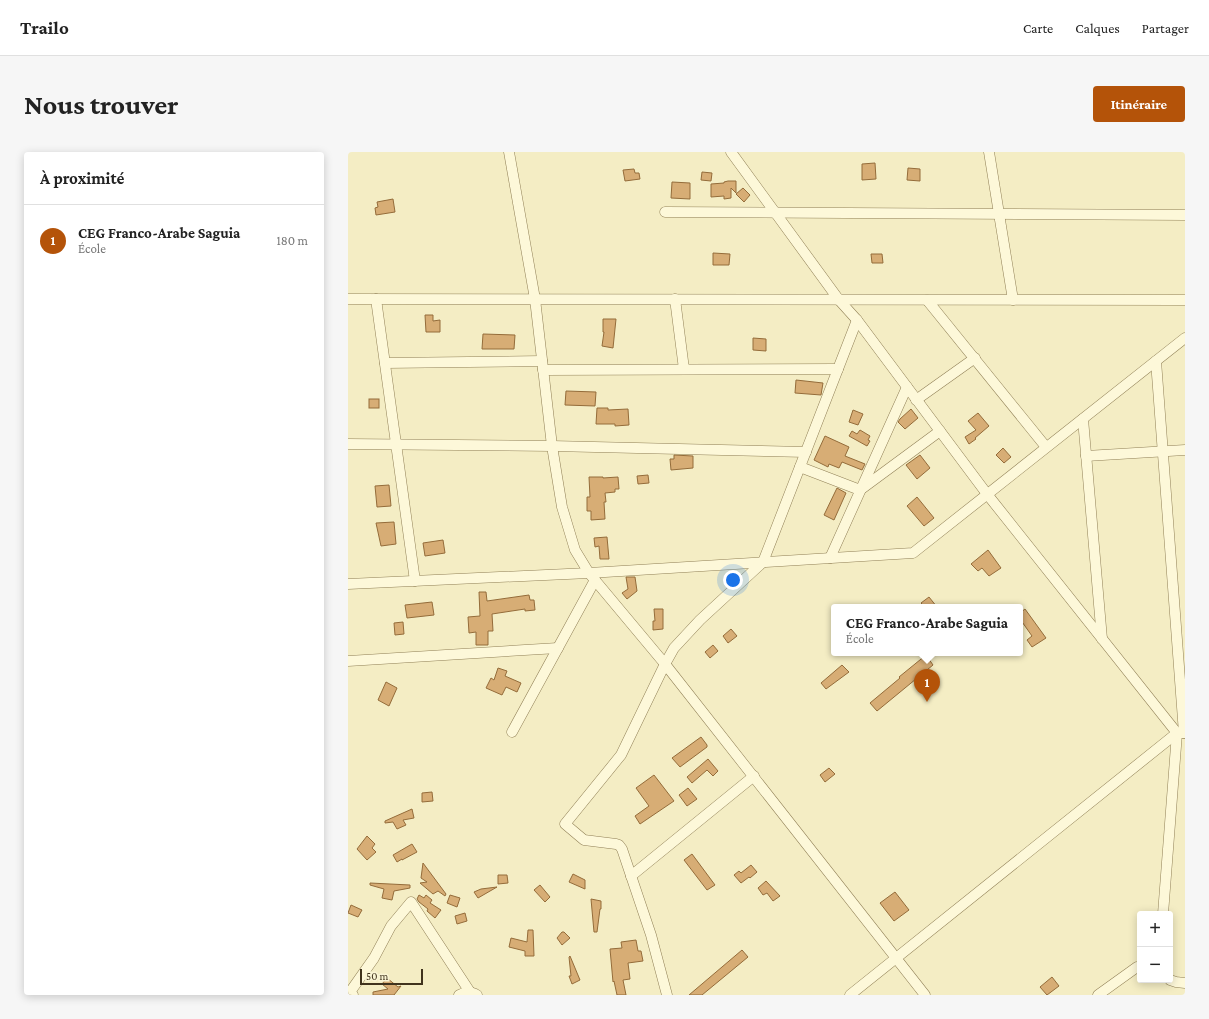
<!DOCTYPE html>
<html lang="fr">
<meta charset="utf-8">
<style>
body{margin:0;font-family:"Crimson Pro",serif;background:#f6f6f6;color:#222}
.controls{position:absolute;right:12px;bottom:12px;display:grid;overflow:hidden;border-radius:4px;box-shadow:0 2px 10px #0003}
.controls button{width:36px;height:36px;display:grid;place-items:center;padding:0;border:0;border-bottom:1px solid #e0e0e0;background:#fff;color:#222;font:20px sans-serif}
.scale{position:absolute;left:12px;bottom:10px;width:63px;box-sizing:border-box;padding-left:4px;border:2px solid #40331d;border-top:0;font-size:11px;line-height:14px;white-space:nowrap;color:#40331d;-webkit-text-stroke:3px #faf5d5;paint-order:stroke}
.you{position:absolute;left:385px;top:428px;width:14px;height:14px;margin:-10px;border:3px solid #fff;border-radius:50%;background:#1a73e8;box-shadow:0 0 0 6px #1a73e833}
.badge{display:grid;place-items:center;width:26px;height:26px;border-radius:50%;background:#b45309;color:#fff;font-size:13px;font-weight:700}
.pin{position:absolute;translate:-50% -33px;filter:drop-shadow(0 1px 2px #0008)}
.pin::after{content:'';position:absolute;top:21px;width:14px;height:12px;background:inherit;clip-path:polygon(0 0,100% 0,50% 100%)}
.popup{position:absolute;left:483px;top:452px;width:192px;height:52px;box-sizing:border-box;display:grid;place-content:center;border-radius:4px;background:#fff;filter:drop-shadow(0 1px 3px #0005);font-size:13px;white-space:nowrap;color:#767676}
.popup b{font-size:15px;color:#222}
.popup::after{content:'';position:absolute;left:50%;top:100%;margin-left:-8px;border:8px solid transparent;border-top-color:#fff}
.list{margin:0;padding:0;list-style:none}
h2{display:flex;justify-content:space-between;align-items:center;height:52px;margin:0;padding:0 16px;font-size:17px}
h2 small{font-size:13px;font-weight:400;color:#767676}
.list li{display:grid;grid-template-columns:26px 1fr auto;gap:12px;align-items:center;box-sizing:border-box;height:72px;padding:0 16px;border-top:1px solid #e0e0e0}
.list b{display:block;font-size:15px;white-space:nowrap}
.list p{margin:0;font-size:13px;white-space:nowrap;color:#767676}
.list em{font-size:13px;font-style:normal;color:#767676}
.map{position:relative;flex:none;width:837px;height:843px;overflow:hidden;border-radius:4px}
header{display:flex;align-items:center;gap:24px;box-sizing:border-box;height:56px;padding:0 20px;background:#fff;border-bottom:1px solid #e0e0e0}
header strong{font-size:19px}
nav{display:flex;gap:22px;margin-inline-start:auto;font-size:14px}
.intro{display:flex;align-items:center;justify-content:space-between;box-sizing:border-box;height:96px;padding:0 24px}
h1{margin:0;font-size:28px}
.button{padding:10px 18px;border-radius:4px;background:#b45309;color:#fff;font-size:14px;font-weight:700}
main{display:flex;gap:24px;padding:0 24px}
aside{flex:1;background:#fff;border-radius:4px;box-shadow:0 2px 10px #0003}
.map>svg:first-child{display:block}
</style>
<header>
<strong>Trailo</strong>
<nav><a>Carte</a><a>Calques</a><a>Partager</a></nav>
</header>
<div class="intro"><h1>Nous trouver</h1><a class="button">Itinéraire</a></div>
<main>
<aside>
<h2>À proximité<small></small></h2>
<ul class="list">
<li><span class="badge">1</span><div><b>CEG Franco-Arabe Saguia</b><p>École</p></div><em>180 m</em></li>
</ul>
</aside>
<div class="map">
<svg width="837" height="843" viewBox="0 0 837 843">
<rect width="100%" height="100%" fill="#f4edc4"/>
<g fill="#d7ad75" stroke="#946c3a">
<polygon points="527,11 528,27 514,28 514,12"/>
<polygon points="560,16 572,17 572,29 559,28"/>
<polygon points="286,17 287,21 291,21 292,27 277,29 275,18"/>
<polygon points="354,20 364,21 363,29 353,28"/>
<polygon points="380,29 388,29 388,41 383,36 383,46 376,47 376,44 363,45 363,32 376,31 376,30"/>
<polygon points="324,30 342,31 342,47 323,46"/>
<polygon points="395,36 402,43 396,50 388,42"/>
<polygon points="45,47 47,60 28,63 27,56 30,55 29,50"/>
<polygon points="365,101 382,102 381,113 365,113"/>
<polygon points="523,102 534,102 535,111 524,111"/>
<polygon points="77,163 85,163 85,169 92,168 92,180 78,180"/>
<polygon points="255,167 268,167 265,196 254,194 256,180 255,180"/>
<polygon points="135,182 167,183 166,197 134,197"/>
<polygon points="405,186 418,187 418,199 405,198"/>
<polygon points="448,228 475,231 473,243 447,241"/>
<polygon points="218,239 248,240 247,254 217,253"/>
<rect x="21" y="247" width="10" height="9"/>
<polygon points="249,256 260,256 260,258 280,257 281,273 267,274 267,272 248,272"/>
<polygon points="563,257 570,266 557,277 550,270 552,267"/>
<polygon points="505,258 515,262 510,273 501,270"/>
<polygon points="630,261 641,274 627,286 628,287 621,292 617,285 628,278 620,269"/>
<polygon points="512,278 522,284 520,288 522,289 519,294 501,284 504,279 509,282"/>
<polygon points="477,284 501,295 497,304 517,312 514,318 494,310 491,316 481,312 480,315 466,308"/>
<polygon points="655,296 663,305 656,311 648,303"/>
<polygon points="326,303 345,304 345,316 323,318 322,307 326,307"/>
<polygon points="572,303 582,316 569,327 558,313"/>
<polygon points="300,323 301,331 290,332 289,324"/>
<polygon points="241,325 255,325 255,326 270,325 271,337 267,337 267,340 257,341 258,350 256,350 257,367 243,368 243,359 239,359 239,345 242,345"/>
<polygon points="41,333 43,354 29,355 27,334"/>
<polygon points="489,336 498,341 486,368 476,363"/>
<polygon points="569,345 586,366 576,374 559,354"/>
<polygon points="46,370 48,392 33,394 28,371"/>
<polygon points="259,385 261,407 252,407 251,394 247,395 246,386"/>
<polygon points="95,388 97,401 77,404 75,391"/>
<polygon points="640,398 653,416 641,424 634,416 630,419 623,412"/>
<polygon points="278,425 287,425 289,439 279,447 274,441 280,437"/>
<polygon points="131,440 138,440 139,449 181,443 182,448 186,448 187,458 177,459 177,457 144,462 145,479 140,479 140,493 128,493 128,480 121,481 120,465 132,464"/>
<polygon points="581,445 589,455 577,455 573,451"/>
<polygon points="84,450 86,463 59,466 57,453"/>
<polygon points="306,457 315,457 315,477 305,478 305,469 307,469"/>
<polygon points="677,457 698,486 684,495 679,488 684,484 672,467 672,461"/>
<polygon points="55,470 56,482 47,483 46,471"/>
<polygon points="383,477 389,484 380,491 375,484"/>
<polygon points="365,493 370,499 362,506 357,500"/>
<polygon points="578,503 585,513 529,559 522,551 552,526 551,525"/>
<polygon points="494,513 501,520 478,537 473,531"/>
<polygon points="150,516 159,519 157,524 173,531 169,540 158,535 154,543 138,536 143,526 146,528"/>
<polygon points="38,530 49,536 41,554 30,548"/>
<polygon points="353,585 359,593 359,595 332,615 324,606"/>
<polygon points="360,607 370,619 365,624 359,618 344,631 339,625"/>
<polygon points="481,616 487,622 477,630 472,623"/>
<polygon points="306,623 326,649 292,672 287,664 301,654 288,636"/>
<polygon points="340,636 349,647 339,654 331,643"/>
<polygon points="84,640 85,649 74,650 74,641"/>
<polygon points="64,657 66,666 55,668 58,673 49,677 45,670 37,671 37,669"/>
<polygon points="19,684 27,692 24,696 28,700 19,708 9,697"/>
<polygon points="64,692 69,700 54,708 54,707 49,710 45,703"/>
<polygon points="344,702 367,733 359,738 336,708"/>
<polygon points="75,711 98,742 97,744 90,739 85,742 72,731 79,730 73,726"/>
<polygon points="403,713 409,720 402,726 401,725 393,731 386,723 391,719 393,721"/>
<polygon points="225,722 237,728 237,737 221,730"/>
<polygon points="150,723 159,723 160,731 150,732"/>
<polygon points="418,729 432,744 425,749 419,741 415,743 410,736"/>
<polygon points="22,731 62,733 62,736 46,739 44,748 34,746 36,737 22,733"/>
<polygon points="192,733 202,745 197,750 186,738"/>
<polygon points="149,735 130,746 126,740 133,737"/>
<polygon points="547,740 561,758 546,769 532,751"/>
<polygon points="71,743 76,746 78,743 84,748 82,751 93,758 87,766 79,759 80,757 71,750 69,747"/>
<polygon points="102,743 112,746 109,755 99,751"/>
<polygon points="243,747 253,749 253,757 252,757 249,780 246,780"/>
<polygon points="3,753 14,758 10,765 0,761"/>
<polygon points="117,761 119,769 109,772 107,764"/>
<polygon points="180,778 185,778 186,804 177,804 177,799 161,795 163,786 179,790"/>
<polygon points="214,780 216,780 222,786 214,793 209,786"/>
<polygon points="288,788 290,799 293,799 295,809 280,811 282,827 275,828 278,843 269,843 266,829 265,830 262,797 274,796 273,790"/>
<polygon points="394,798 400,805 354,843 341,843"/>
<polygon points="222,804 232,828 224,832 221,824 223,824 221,805"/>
<polygon points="704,825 711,834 699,843 692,835"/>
<polygon points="39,826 50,835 53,834 46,843 25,843 25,840 40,837 34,832"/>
</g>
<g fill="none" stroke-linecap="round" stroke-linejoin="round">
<g stroke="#918057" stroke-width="11">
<g id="minor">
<polyline points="161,0 187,147 204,294 214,355 227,398 241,421 317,512 577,843"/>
<polyline points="383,0 491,148 509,168 639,342 829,581 815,762"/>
<polyline points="641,0 665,148"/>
<polyline points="317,60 837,63"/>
<polyline points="0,147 837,148"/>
<polyline points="28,147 67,429"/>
<polyline points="327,147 336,217"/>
<polyline points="579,148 698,295"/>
<polyline points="808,209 836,581"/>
<polyline points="37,211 194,209"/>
<polyline points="195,218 490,217"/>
<polyline points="568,248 627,206"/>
<polyline points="735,267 754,487"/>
<polyline points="0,292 204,294 458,300"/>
<polyline points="738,304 837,298"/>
<polyline points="452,315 512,338 592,279"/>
<polyline points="482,406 559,235"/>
<polyline points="0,432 241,421 565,401 837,186"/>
<polyline points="0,509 210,496"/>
<polyline points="164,580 247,428"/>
<polyline points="283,724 406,624"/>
<polyline points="822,828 828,830 837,831"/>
<polyline points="5,843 2,840 26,806 43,774 63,750 122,840"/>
<path d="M111,843C118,839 123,839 129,843"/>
<polyline points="319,843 303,783 274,697 271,693 268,692 236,688 217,672 273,603 317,512 326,496 352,468 415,410 509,168"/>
<polyline points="502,843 829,581 837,581"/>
<polyline points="750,843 789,815 792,816"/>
</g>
</g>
<use href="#minor" stroke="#fdf8d9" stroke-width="10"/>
</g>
</svg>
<div class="controls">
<button>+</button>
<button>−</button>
</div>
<div class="scale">50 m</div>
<div class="you"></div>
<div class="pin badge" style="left:579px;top:550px">1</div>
<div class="popup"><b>CEG Franco-Arabe Saguia</b>École</div>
</div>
</main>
